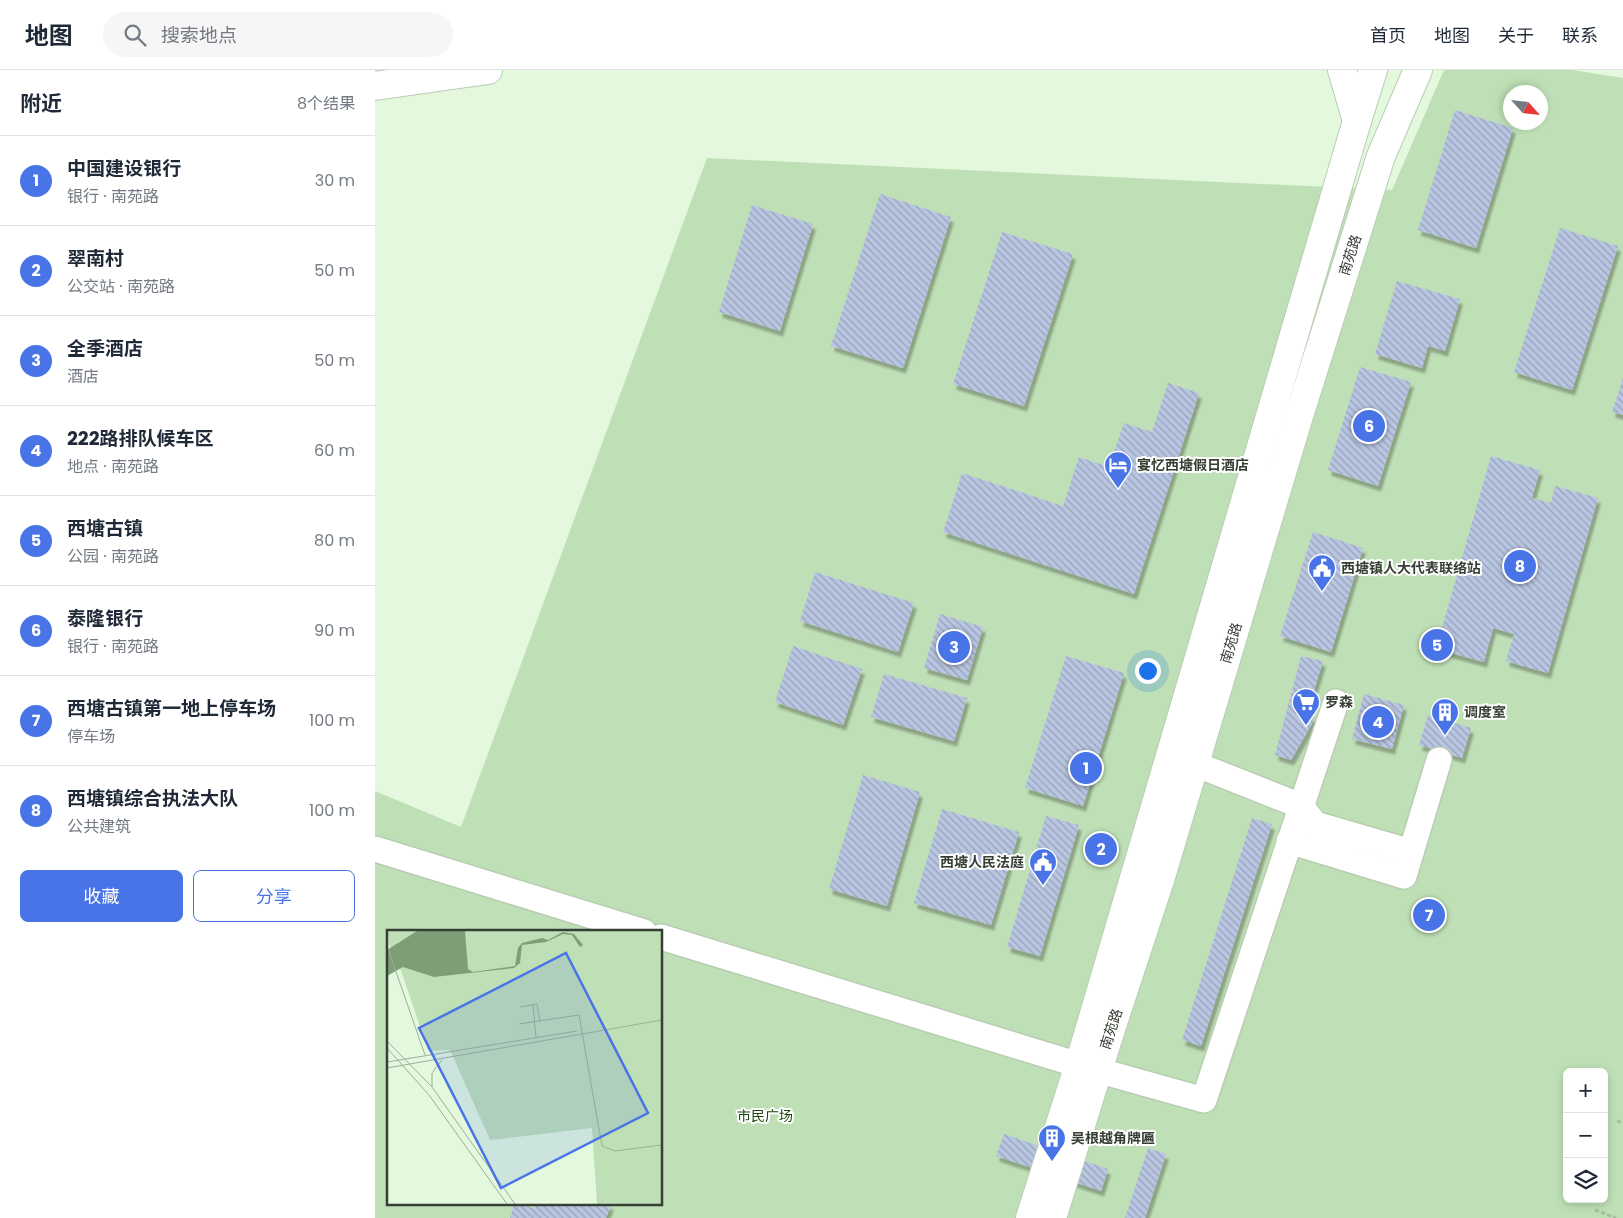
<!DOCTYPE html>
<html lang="zh">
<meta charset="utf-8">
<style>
body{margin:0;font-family:Poppins,"Noto Sans SC",sans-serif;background:#f6f6f7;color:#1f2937}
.controls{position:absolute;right:15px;bottom:15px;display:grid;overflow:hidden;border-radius:8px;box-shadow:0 2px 8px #0003}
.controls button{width:45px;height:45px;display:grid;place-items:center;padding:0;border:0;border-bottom:1px solid #e0e1e3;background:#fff;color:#1f2937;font:25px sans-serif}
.compass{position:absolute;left:1128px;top:15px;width:45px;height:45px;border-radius:50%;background:#fff;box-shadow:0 2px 8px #0003;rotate:117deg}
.you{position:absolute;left:772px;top:600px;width:18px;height:18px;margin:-12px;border:4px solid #fff;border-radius:50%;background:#1a73e8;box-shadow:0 0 0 8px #1a73e833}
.badge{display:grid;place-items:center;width:32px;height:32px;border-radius:50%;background:#4974e7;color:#fff;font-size:16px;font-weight:700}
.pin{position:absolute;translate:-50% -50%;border:2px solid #fff;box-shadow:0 1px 5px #0006}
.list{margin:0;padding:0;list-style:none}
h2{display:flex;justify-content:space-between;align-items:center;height:65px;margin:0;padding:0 20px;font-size:21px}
h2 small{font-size:16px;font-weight:400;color:#747a83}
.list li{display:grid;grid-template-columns:32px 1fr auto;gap:15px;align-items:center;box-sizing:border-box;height:90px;padding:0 20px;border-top:1px solid #e0e1e3}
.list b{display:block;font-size:19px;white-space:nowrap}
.list p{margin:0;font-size:16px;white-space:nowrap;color:#747a83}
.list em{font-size:16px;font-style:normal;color:#747a83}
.actions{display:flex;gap:10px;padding:15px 20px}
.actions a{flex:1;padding:11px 0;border:1px solid #4974e7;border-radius:8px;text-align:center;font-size:18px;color:#4974e7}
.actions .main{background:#4974e7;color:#fff}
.icon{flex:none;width:28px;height:28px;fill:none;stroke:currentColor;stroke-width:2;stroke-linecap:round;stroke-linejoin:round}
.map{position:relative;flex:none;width:1248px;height:1148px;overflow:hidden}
header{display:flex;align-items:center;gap:30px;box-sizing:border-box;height:70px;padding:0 25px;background:#fff;border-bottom:1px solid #e0e1e3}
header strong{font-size:24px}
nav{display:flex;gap:28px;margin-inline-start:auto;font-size:18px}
.search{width:350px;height:45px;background:#f6f6f7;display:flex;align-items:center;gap:12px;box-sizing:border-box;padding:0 18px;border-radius:28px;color:#747a83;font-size:19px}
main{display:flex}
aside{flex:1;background:#fff}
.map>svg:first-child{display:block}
</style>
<header>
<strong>地图</strong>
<div class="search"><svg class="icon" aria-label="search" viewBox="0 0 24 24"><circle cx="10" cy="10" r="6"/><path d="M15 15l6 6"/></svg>搜索地点</div>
<nav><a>首页</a><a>地图</a><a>关于</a><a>联系</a></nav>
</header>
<main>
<aside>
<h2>附近<small>8个结果</small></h2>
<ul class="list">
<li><span class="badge">1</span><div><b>中国建设银行</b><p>银行 · 南苑路</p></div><em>30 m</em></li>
<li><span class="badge">2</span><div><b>翠南村</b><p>公交站 · 南苑路</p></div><em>50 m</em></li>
<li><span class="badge">3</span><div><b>全季酒店</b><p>酒店</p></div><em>50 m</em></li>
<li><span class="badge">4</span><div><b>222路排队候车区</b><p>地点 · 南苑路</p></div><em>60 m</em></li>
<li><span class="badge">5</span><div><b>西塘古镇</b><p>公园 · 南苑路</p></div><em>80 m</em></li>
<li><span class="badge">6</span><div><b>泰隆银行</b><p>银行 · 南苑路</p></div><em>90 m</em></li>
<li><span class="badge">7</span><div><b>西塘古镇第一地上停车场</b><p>停车场</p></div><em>100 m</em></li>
<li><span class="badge">8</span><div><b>西塘镇综合执法大队</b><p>公共建筑</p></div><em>100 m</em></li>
</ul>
<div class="actions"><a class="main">收藏</a><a>分享</a></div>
</aside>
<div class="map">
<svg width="1248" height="1148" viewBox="0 0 1248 1148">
<defs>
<pattern id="building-back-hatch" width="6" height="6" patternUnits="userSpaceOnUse" patternTransform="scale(1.25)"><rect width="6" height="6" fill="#b9c6e2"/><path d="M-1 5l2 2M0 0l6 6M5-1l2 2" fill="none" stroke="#97a2b8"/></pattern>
<filter id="shadow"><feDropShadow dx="3" dy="5.5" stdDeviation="1" flood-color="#0004"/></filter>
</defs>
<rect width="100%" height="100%" fill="#e3f8dd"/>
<path fill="#bfe0b6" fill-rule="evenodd" d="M1069,0H1197L1248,8V1148H0V721L86,757L332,88L1017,120ZM1136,22H1166V52H1136ZM14,862H286V1134H14ZM1192,1002H1229V1129H1192Z"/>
<g fill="url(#building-back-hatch)" filter="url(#shadow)">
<polygon points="1080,40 1138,58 1101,178 1043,160"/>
<polygon points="505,124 576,147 528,298 456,276"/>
<polygon points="377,135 438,154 405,261 344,242"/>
<polygon points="1185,158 1243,176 1197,320 1139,302"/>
<polygon points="627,162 698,184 649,336 578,314"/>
<polygon points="1022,211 1085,229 1070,281 1053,276 1047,298 1000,284"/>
<polygon points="985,297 1036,312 1003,416 953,400"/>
<polygon points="1248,308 1248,345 1237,342"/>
<polygon points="793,313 824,323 759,524 568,462 587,403 688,436 704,387 734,397 749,353 777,362"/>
<polygon points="1116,386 1165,400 1157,428 1176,433 1180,416 1223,428 1173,603 1131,591 1139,564 1118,558 1109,592 1061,579"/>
<polygon points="938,462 988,478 956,582 905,566"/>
<polygon points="440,502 539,533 523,582 425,551"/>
<polygon points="565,544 608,557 592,610 549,598"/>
<polygon points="418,576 487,599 468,655 400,632"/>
<polygon points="691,586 749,603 708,736 650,718"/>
<polygon points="926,586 948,591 932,643 940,648 916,690 900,685"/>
<polygon points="509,604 592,628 579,671 496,647"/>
<polygon points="989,624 1029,635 1017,679 977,669"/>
<polygon points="1053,645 1096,658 1087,688 1044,675"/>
<polygon points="488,705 545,722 512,836 454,819"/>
<polygon points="567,739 644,762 616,855 539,833"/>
<polygon points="671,746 704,755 665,886 632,877"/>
<polygon points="877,748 897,754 826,976 807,970"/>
<polygon points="629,1064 733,1099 726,1121 621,1086"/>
<polygon points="773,1078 791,1084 770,1148 750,1148"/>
<polygon points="139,1134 146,1134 160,1139 161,1134 236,1134 231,1148 135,1148"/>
</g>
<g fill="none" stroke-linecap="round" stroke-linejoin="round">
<g stroke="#b8cdb2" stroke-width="28">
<g id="minor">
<polyline points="820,694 926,736 940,754 1036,782"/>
<polyline points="914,771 1029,806 1064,690"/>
<polyline points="0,779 269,862"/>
<polyline points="286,867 704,995 829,1030 961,632"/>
</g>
</g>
<g stroke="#b8cdb2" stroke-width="30">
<g id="major">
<polyline points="967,0 982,51"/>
<polyline points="0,16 113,0"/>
<polyline points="655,1148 704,995 982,51 998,0"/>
<polyline points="677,1148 735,962 785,810 923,349 1006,86 1043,0"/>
</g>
</g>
<g stroke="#aabaa5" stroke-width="3" stroke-dasharray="4 2.5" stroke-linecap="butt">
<polyline points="1242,1051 1248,1053"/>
<polyline points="1220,1140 1241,1148"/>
</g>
<use href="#minor" stroke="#fff" stroke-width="25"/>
<use href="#major" stroke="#fff" stroke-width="28"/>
</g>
<defs>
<g id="hotel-pin" transform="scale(1.4375)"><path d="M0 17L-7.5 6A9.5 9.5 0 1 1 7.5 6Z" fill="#4974e7" stroke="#fefefe"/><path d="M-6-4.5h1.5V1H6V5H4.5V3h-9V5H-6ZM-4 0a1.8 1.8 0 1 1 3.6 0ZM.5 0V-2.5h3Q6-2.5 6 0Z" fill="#fff"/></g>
<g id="civic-pin" transform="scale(1.4375)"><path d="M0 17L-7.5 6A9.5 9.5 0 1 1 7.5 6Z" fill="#4974e7" stroke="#fefefe"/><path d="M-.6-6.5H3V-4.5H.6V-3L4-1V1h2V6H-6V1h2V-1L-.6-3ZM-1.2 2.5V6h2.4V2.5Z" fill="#fff"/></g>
<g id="supermarket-pin" transform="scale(1.4375)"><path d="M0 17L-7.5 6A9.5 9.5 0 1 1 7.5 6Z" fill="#4974e7" stroke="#fefefe"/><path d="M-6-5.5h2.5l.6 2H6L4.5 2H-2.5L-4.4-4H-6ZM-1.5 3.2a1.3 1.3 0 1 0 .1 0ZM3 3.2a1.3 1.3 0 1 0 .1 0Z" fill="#fff"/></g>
<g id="building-pin" transform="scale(1.4375)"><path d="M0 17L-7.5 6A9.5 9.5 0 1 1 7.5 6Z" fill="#4974e7" stroke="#fefefe"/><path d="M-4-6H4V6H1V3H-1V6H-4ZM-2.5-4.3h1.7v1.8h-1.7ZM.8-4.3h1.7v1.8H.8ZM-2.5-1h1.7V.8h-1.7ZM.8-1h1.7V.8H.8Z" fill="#fff"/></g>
</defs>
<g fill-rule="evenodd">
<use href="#hotel-pin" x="743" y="395"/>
<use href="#civic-pin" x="947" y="498"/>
<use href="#supermarket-pin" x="931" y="632"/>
<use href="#building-pin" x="1070" y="642"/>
<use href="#civic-pin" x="668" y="792"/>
<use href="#building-pin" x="677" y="1068"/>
</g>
<g text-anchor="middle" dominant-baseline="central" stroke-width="4" stroke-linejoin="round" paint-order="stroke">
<g font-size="14" fill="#373f35" stroke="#fefefe">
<text transform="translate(975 185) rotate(-72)">南苑路</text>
<text transform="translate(856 573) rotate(-73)">南苑路</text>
<text transform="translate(736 959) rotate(-72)">南苑路</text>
</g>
<g font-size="14" font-weight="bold" fill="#373f35" stroke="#fefefe" text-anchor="start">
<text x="762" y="395">宴忆西塘假日酒店</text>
<text x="966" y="498">西塘镇人大代表联络站</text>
<text x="950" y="632">罗森</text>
<text x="1089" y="642">调度室</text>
<text x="649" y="792" text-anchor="end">西塘人民法庭</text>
<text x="696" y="1068">吴根越角牌匾</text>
</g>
<g font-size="14" fill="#1b470a" stroke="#fefefe">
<text x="390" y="1046">市民广场</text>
</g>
</g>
<g transform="translate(12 860)">
<rect width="275" height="275" fill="#e3f8dd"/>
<path d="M1,1H275V274H210L205,198L103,210L63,120L41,121L15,43L2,15Z" fill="#bfe0b6"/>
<path d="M30,1H78L81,39L86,42L128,36L131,18L135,13L155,8L161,10L176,2L187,4L196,15L193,17L185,5L176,4L159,12L135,15L133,33L127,38L47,47L16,37L0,46V20Z" fill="#7e9f75"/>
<path fill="none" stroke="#9eae9a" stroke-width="1" d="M0,16L38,125M146,74L149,108M133,77L150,74L153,91M132,94L192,85L215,216L228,221L275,215M0,111L45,157L128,274M0,118L42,165L120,274M0,132L190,101M0,138L275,90M45,157V143L55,130"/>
<path fill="#4974e7" fill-opacity="0.15" stroke="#4974e7" stroke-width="2.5" d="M179,23L261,183L114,258L32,98Z"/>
<rect width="275" height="275" fill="none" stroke="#373f35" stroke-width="2.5"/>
</g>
</svg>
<div class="controls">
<button>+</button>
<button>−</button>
<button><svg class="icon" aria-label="layers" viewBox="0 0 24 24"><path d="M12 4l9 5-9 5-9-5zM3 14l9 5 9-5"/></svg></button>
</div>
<svg class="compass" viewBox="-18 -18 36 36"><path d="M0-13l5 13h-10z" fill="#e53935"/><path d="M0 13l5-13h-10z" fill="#747a83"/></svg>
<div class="you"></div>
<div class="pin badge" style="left:711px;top:698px">1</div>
<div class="pin badge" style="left:726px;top:779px">2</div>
<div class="pin badge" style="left:579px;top:577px">3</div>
<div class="pin badge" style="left:1003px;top:652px">4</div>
<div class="pin badge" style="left:1062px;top:575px">5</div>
<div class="pin badge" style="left:994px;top:356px">6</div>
<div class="pin badge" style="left:1054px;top:845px">7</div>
<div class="pin badge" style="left:1145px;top:496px">8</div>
</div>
</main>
